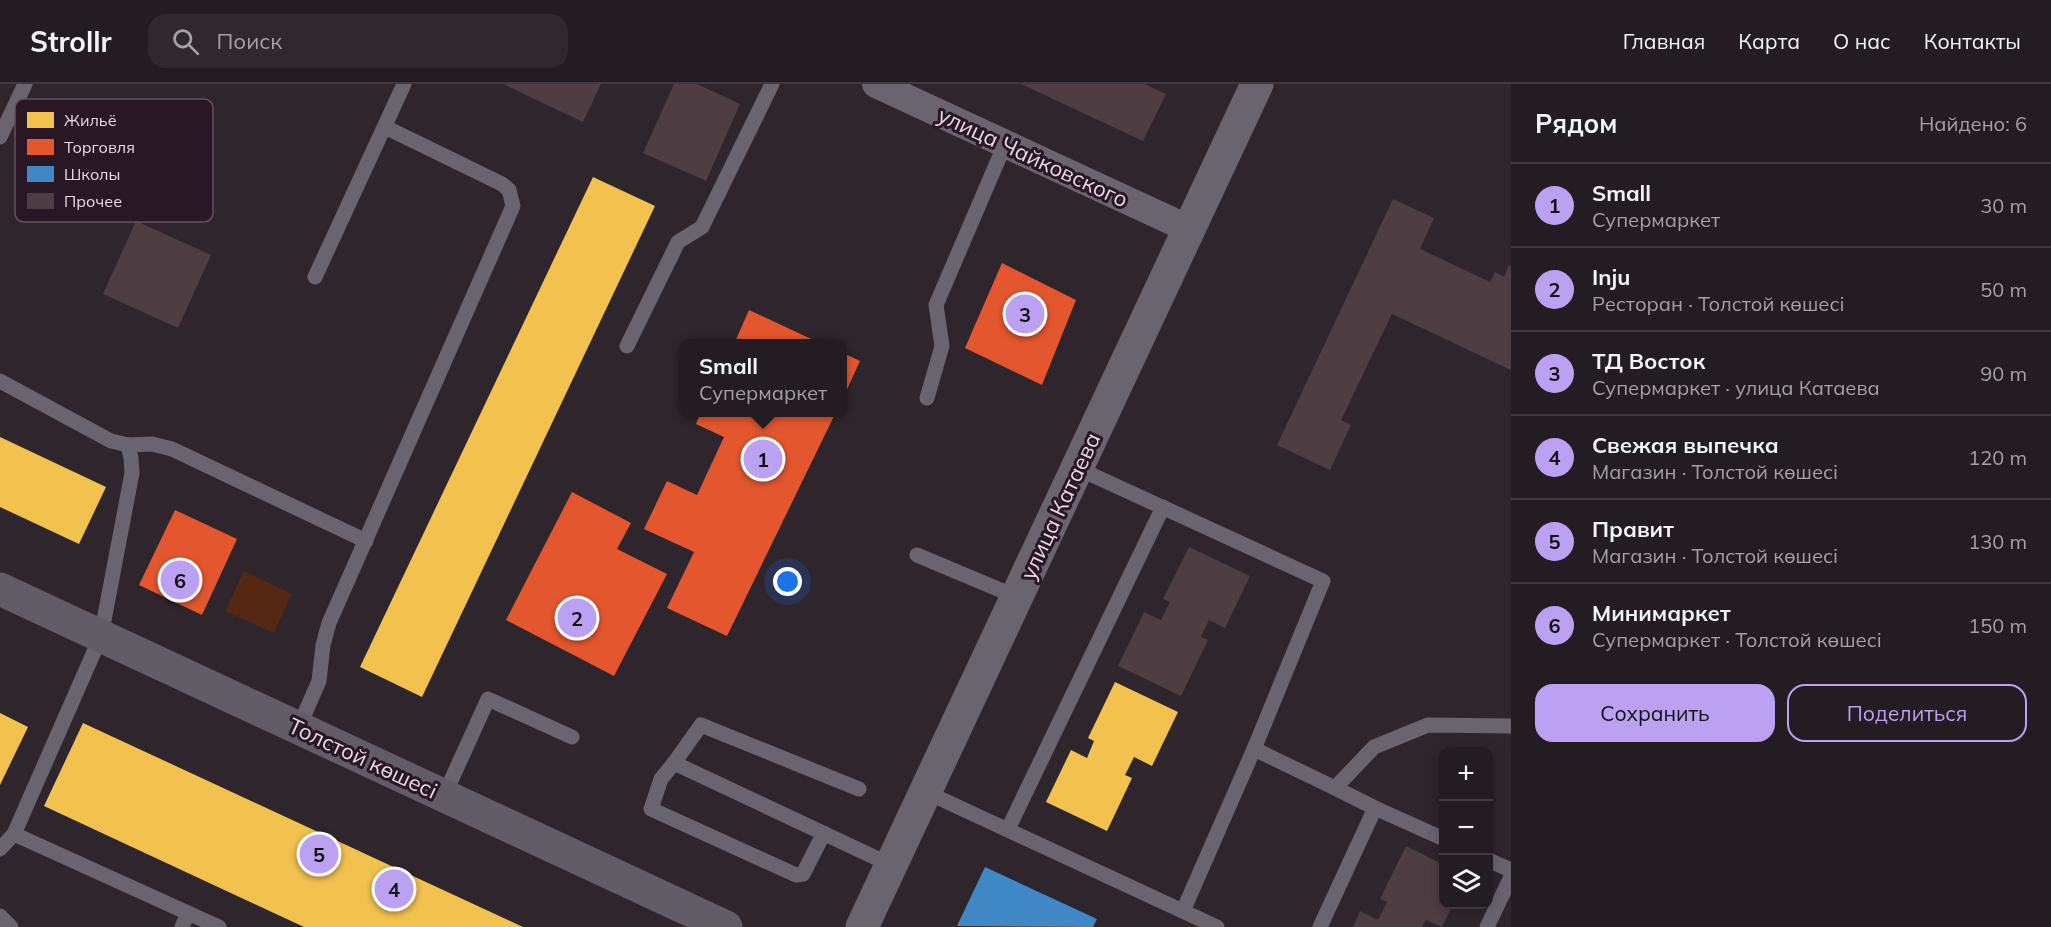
<!DOCTYPE html>
<html lang="ru">
<meta charset="utf-8">
<style>
body{margin:0;font-family:Mulish,sans-serif;background:#2f292f;color:#f1f3f6}
.controls{position:absolute;right:18px;bottom:18px;display:grid;overflow:hidden;border-radius:12px;box-shadow:0 3px 15px #0003}
.controls button{width:54px;height:54px;display:grid;place-items:center;padding:0;border:0;border-bottom:2px solid #403a40;background:#231c22;color:#f1f3f6;font:30px sans-serif}
.you{position:absolute;left:788px;top:498px;width:21px;height:21px;margin:-15px;border:4px solid #fff;border-radius:50%;background:#1a73e8;box-shadow:0 0 0 9px #1a73e833}
.badge{display:grid;place-items:center;width:39px;height:39px;border-radius:50%;background:#bca0f2;color:#111;font-size:20px;font-weight:700}
.pin{position:absolute;translate:-50% -50%;border:3px solid #fff;box-shadow:0 2px 6px #0006}
.popup{position:absolute;left:679px;top:255px;width:168px;height:78px;box-sizing:border-box;display:grid;place-content:center;border-radius:12px;background:#231c22;filter:drop-shadow(0 2px 4px #0005);font-size:20px;white-space:nowrap;color:#a3a1a5}
.popup b{font-size:22px;color:#f1f3f6}
.popup::after{content:'';position:absolute;left:50%;top:100%;margin-left:-12px;border:12px solid transparent;border-top-color:#231c22}
.list{margin:0;padding:0;list-style:none}
h2{display:flex;justify-content:space-between;align-items:center;height:78px;margin:0;padding:0 24px;font-size:26px}
h2 small{font-size:20px;font-weight:400;color:#a3a1a5}
.list li{display:grid;grid-template-columns:39px 1fr auto;gap:18px;align-items:center;box-sizing:border-box;height:84px;padding:0 24px;border-top:2px solid #403a40}
.list b{display:block;font-size:22px;white-space:nowrap}
.list p{margin:0;font-size:20px;white-space:nowrap;color:#a3a1a5}
.list em{font-size:20px;font-style:normal;color:#a3a1a5}
.actions{display:flex;gap:12px;padding:18px 24px}
.actions a{flex:1;padding:14px 0;border:2px solid #bca0f2;border-radius:18px;text-align:center;font-size:21px;color:#bca0f2}
.actions .main{background:#bca0f2;color:#111}
.icon{flex:none;width:33px;height:33px;fill:none;stroke:currentColor;stroke-width:2;stroke-linecap:round;stroke-linejoin:round}
.map{position:relative;flex:none;width:1511px;height:843px;overflow:hidden}
header{display:flex;align-items:center;gap:36px;box-sizing:border-box;height:84px;padding:0 30px;background:#231c22;border-bottom:2px solid #403a40}
header strong{font-size:28px}
nav{display:flex;gap:33px;margin-inline-start:auto;font-size:21px}
.search{width:420px;height:54px;background:#2f292f;display:flex;align-items:center;gap:15px;box-sizing:border-box;padding:0 21px;border-radius:18px;color:#a3a1a5;font-size:22px}
main{display:flex}
aside{flex:1;background:#231c22}
.map>svg:first-child{display:block}
</style>
<header>
<strong>Strollr</strong>
<div class="search"><svg class="icon" aria-label="search" viewBox="0 0 24 24"><circle cx="10" cy="10" r="6"/><path d="M15 15l6 6"/></svg>Поиск</div>
<nav><a>Главная</a><a>Карта</a><a>О нас</a><a>Контакты</a></nav>
</header>
<main>
<div class="map">
<svg width="1511" height="843" viewBox="0 0 1511 843">
<rect width="100%" height="100%" fill="#2f252d"/>
<polygon fill="#552813" points="244,487 292,510 274,549 225,527"/>
<g fill="#f2c14e">
<polygon points="593,93 655,122 422,613 360,583"/>
<polygon points="0,353 106,403 79,460 0,423"/>
<polygon points="1115,598 1178,628 1152,682 1134,673 1125,691 1132,694 1107,747 1046,718 1071,666 1087,674 1094,657 1088,654"/>
<polygon points="0,629 28,643 0,701"/>
<polygon points="83,639 523,843 304,843 44,722"/>
</g>
<g fill="#e4572e">
<polygon points="1002,179 1076,216 1042,301 965,264"/>
<polygon points="749,226 822,260 734,260"/>
<polygon points="843,269 860,277 843,314"/>
<polygon points="701,328 836,328 727,552 667,524 694,468 644,445 667,397 697,411 724,353 696,340"/>
<polygon points="572,408 631,439 617,465 667,490 614,592 506,536"/>
<polygon points="175,426 237,455 202,531 139,501"/>
</g>
<polygon fill="#3f88c5" points="985,783 1097,835 1093,843 957,842"/>
<g fill="#4e3d43">
<polygon points="503,0 601,0 583,38"/>
<polygon points="674,0 697,0 740,20 706,97 643,69"/>
<polygon points="1021,0 1145,0 1166,10 1143,57"/>
<polygon points="1393,115 1434,134 1420,165 1490,198 1495,188 1504,193 1509,181 1511,182 1511,286 1392,230 1341,336 1351,341 1330,386 1277,361"/>
<polygon points="136,137 211,171 178,244 103,210"/>
<polygon points="1189,463 1250,492 1225,544 1209,536 1201,553 1208,556 1181,612 1118,582 1144,528 1161,536 1170,518 1163,515"/>
<polygon points="1406,762 1444,781 1444,820 1453,820 1442,843 1426,836 1422,843 1353,843 1360,827 1378,836 1387,818 1380,815"/>
</g>
<g fill="none" stroke-linecap="round" stroke-linejoin="round">
<g stroke="#69646d" stroke-width="15">
<polyline points="0,53 25,0"/>
<polyline points="315,193 404,0"/>
<polyline points="627,262 678,158 702,143 772,0"/>
<polyline points="0,297 111,357 128,361 152,360 172,365 366,457"/>
<polyline points="927,314 942,262 936,221 1005,60"/>
<polyline points="128,361 131,374 132,389 101,552 14,750 219,843"/>
<polyline points="1077,384 1323,497 1254,665 1183,827"/>
<polyline points="917,471 1017,513"/>
<polyline points="298,645 319,597 323,561 329,539 513,122 509,106 502,100 385,43"/>
<polyline points="1254,665 1335,704 1374,663 1428,641 1511,642"/>
<polyline points="674,679 701,641 859,705"/>
<polyline points="1335,704 1375,724"/>
<polyline points="926,708 1217,843"/>
<polyline points="444,712 488,615 572,653"/>
<polyline points="1008,745 1163,423"/>
<polyline points="824,749 803,790 796,791 651,725 661,695 674,679 891,781"/>
<polyline points="0,765 14,750"/>
<polyline points="1488,776 1511,786"/>
<polyline points="0,832 11,843"/>
<polyline points="182,843 188,829"/>
<polyline points="1320,843 1375,724 1444,755"/>
<polyline points="1487,843 1511,793"/>
</g>
<polyline stroke="#69646d" stroke-width="28" points="876,0 1189,145"/>
<polyline stroke="#69646d" stroke-width="33" points="862,843 1257,0"/>
<polyline stroke="#625c66" stroke-width="33" points="0,505 726,843"/>
</g>
<g text-anchor="middle" dominant-baseline="central" stroke-width="6" stroke-linejoin="round" paint-order="stroke">
<g font-size="22" fill="#e7d9e3" stroke="#2a1725">
<text transform="translate(1033 73) rotate(25)">улица Чайковского</text>
<text transform="translate(1060 422) rotate(-65)">улица Катаева</text>
<text transform="translate(363 674) rotate(25)">Толстой көшесі</text>
</g>
</g>
<rect x="15" y="15" width="198" height="123" rx="9" fill="#2a1725" stroke="#63515e" stroke-width="1.5"/>
<rect x="27" y="28" width="27" height="16" fill="#f2c14e"/>
<rect x="27" y="55" width="27" height="16" fill="#e4572e"/>
<rect x="27" y="82" width="27" height="16" fill="#3f88c5"/>
<rect x="27" y="109" width="27" height="16" fill="#4e3d43"/>
<g font-size="16" fill="#e7d9e3">
<text x="64" y="42">Жильё</text>
<text x="64" y="69">Торговля</text>
<text x="64" y="96">Школы</text>
<text x="64" y="123">Прочее</text>
</g>
</svg>
<div class="controls">
<button>+</button>
<button>−</button>
<button><svg class="icon" aria-label="layers" viewBox="0 0 24 24"><path d="M12 4l9 5-9 5-9-5zM3 14l9 5 9-5"/></svg></button>
</div>
<div class="you"></div>
<div class="pin badge" style="left:763px;top:375px">1</div>
<div class="popup"><b>Small</b>Супермаркет</div>
<div class="pin badge" style="left:577px;top:534px">2</div>
<div class="pin badge" style="left:1025px;top:230px">3</div>
<div class="pin badge" style="left:394px;top:805px">4</div>
<div class="pin badge" style="left:319px;top:770px">5</div>
<div class="pin badge" style="left:180px;top:496px">6</div>
</div>
<aside>
<h2>Рядом<small>Найдено: 6</small></h2>
<ul class="list">
<li><span class="badge">1</span><div><b>Small</b><p>Супермаркет</p></div><em>30 m</em></li>
<li><span class="badge">2</span><div><b>Inju</b><p>Ресторан · Толстой көшесі</p></div><em>50 m</em></li>
<li><span class="badge">3</span><div><b>ТД Восток</b><p>Супермаркет · улица Катаева</p></div><em>90 m</em></li>
<li><span class="badge">4</span><div><b>Свежая выпечка</b><p>Магазин · Толстой көшесі</p></div><em>120 m</em></li>
<li><span class="badge">5</span><div><b>Правит</b><p>Магазин · Толстой көшесі</p></div><em>130 m</em></li>
<li><span class="badge">6</span><div><b>Минимаркет</b><p>Супермаркет · Толстой көшесі</p></div><em>150 m</em></li>
</ul>
<div class="actions"><a class="main">Сохранить</a><a>Поделиться</a></div>
</aside>
</main>
